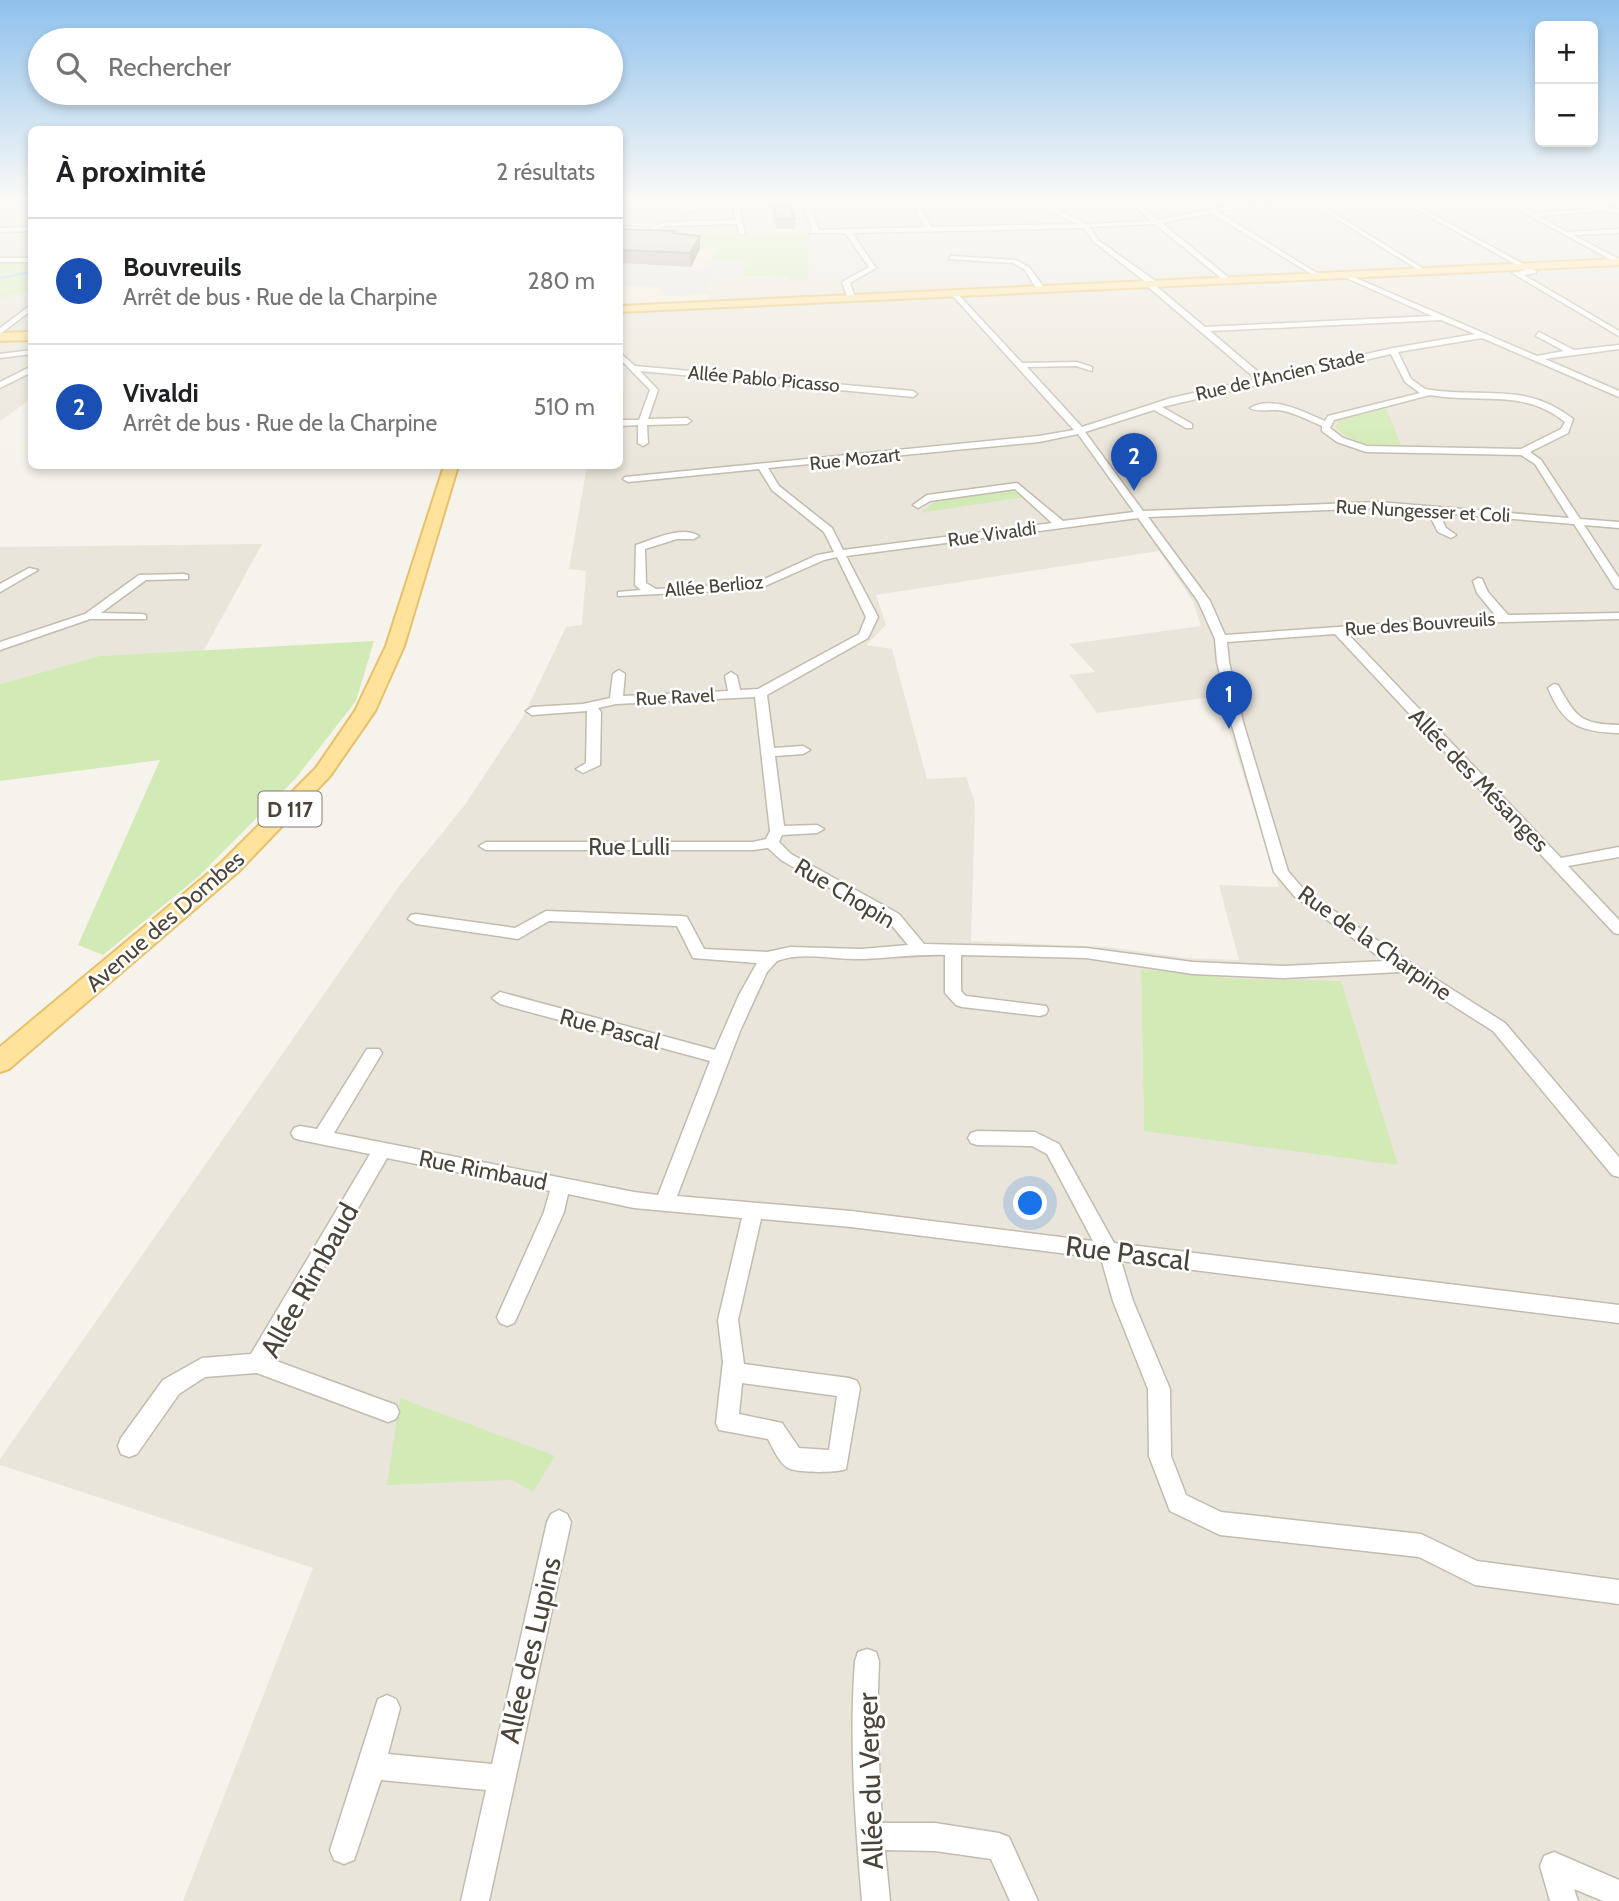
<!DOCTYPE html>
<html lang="fr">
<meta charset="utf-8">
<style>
body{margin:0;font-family:Cabin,sans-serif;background:#f6f6f6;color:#202124}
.controls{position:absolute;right:21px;top:21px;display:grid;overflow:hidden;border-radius:10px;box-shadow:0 4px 10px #0003}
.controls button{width:63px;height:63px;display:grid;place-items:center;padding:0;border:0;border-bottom:2px solid #e0e0e0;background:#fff;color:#202124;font:35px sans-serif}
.you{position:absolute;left:1031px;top:1204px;width:24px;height:24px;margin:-18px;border:5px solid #fff;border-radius:50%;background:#1a73e8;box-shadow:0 0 0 10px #1a73e833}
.badge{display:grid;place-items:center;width:46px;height:46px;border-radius:50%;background:#7c3aed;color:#fff;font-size:23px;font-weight:700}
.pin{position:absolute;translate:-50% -58px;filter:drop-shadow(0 2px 4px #0008)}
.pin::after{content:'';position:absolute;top:37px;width:24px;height:21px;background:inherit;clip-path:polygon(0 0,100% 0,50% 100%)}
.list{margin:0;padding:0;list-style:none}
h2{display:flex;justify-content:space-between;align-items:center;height:91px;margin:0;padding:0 28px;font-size:30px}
h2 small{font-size:23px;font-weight:400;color:#757577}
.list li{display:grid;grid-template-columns:46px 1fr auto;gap:21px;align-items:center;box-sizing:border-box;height:126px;padding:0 28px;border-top:2px solid #e0e0e0}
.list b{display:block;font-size:26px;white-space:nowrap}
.list p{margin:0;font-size:23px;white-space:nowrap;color:#757577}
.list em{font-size:23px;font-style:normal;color:#757577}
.icon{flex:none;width:38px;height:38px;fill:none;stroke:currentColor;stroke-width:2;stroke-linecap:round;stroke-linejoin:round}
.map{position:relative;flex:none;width:1619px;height:1901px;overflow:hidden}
.search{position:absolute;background:#fff;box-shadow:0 4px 10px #0003;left:28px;top:28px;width:595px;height:77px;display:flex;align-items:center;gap:18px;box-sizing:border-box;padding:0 24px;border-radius:38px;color:#757577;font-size:26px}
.panel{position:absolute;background:#fff;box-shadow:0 4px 10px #0003;left:28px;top:126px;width:595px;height:343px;border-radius:10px}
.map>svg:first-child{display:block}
</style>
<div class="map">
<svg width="1619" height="1901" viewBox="0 0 1619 1901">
<rect width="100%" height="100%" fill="#f6f3ec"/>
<g fill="#eae5da" fill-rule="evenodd">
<path d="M620,198H1619V1901H183L313,1568L0,1465V1459L400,885L464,806L523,717L566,627L582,625L586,571L569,569L587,466H620V305L709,300L708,276L790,277L808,280L684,234L620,230ZM1159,551L1193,601L1201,626L1069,644L1095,672L1069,675L1097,713L1218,696L1279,887L1219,885L1239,960L1186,958L1107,947L971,941L975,803L966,777L927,779L892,649L866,645L886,625L876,595ZM1141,969L1240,979L1144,1131Z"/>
<polygon points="32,199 31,399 0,421 0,200"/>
<polygon points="262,544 203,652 99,656 0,684 0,547"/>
</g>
<polygon fill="#f7ead8" points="620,242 718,249 711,260 749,261 741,276 708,276 709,300 620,305"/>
<g fill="#d2eab5">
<polygon points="620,230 684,234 809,233 808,280 790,280 789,277 741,276 748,261 711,260 717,249 674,247"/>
<polygon points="0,262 31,263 31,290 0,298"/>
<path d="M1386,408L1402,448C1378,447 1353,445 1335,427L1338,421Z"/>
<polygon points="1010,489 1024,497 920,513 939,498"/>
<polygon points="374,641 356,701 296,778 198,877 103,955 78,945 160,760 0,781 0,684 99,656"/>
<polygon points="1141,969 1240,979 1341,981 1398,1165 1144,1131"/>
<polygon points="400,1398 555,1456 533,1492 513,1480 387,1485"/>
</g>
<polygon fill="#e5e3e0" points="711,260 749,261 741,276 708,276 709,294 665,296 659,287 620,286 620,264 704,268"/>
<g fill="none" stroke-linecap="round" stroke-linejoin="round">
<polyline stroke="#a9d4f2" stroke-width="2.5" points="0,278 32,272"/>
<g stroke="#c2bbae" stroke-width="3">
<g id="street">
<polygon points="667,198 673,198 687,208 715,203 718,205 686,212"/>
<path d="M909,198H1013L1047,204L1086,224L1151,221L1125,198H1131L1158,220L1212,209L1302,198L1218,212L1320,275L1318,278L1211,213L1162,223L1229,278L1226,282L1155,224L1090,227L1098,240L1157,282L1156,286L1205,327L1432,316L1342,276L1344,273L1537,356L1564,351L1536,336L1539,332L1574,350L1619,345V349L1545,359L1619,391V397L1482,338L1398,352L1411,379L1425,389C1479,399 1526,381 1573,419L1568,433L1530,452L1541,460L1580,519L1619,522V528L1584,525L1619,578V589L1615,588L1574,524L1439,513L1446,528L1456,535L1451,538L1438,532L1428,512L1379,508L1148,517L1210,601L1225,635L1496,616L1477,593L1473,581L1478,578L1482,579L1488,592L1508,615L1619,613V619L1466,623L1347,633L1561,858L1619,847V857L1568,866L1619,920V934L1614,933L1335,634L1227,642L1229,662L1243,722L1288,871L1305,891L1409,962L1505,1023L1619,1157V1177L1612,1175L1493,1031L1400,972L1284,978L1193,974L1086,958L961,955V991L966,996L1046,1006L1048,1010L1046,1014L1040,1016L962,1007L956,1005L945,993V955C918,954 891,958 863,959C835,960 803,951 777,961L767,972L740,1031L677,1196L851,1211L1093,1241L1047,1154L1032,1146L977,1145L971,1143L968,1138L971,1133L977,1131L1035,1132L1059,1144L1114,1243L1619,1305V1323L1121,1261L1133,1301L1170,1389L1171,1456L1186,1495L1221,1512L1421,1534L1477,1561L1619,1580V1604L1475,1585L1419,1557L1220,1535L1170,1511L1149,1456L1148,1389L1113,1301L1101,1258L851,1227L761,1219L738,1320L744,1364L849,1378L857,1381L860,1388L846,1469C836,1473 798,1473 788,1468C779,1463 773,1448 768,1439L719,1430L716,1423L723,1362L718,1320L742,1218L634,1208L568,1194L564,1212L517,1317L514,1323L507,1326L500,1323L497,1317L544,1212L550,1191L387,1158L271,1359L396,1405L399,1412L396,1419L388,1422L257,1373L205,1377L179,1394L137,1454L129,1457L121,1454L118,1446L121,1438L163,1380L202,1358L251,1354L370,1154L300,1140L294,1138L291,1133L294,1128L300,1126L317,1129L367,1049H379L382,1053L334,1133L634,1192L658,1195L710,1061L500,1004L492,998L500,992L715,1050L739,995L757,963L693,958L677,926L549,921L518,939L416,924L408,919L411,915L416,914L515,928L546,911L682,916L687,917L704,949L767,952L790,947L862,949L908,945L889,922L781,860L768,848L753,850H486L479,846L486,842H753L766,839L770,831L755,697L616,704L598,708L601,712L600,765L583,773L576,769L586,763L587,711L532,715L526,711L532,707L583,704L610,698L613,674L619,670L625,674L623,696L728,691L725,676L731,672L737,676L740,690L758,689L859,634L866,617L837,557L824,560L758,589L618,596V592L641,590L635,585L636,545C654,539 682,525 699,536L694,539H677L645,549L646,583L656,589L756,583L817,555L834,552L824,532L772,490L759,469L628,482L623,479L625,477L1039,436L1074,430L952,295L955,291L1022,363L1077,362L1092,367V371L1076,366L1027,367L1082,427L1171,398L1256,379L1147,286V283L1094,242L1084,228L852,233L876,268L850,283L855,298L848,300L842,282L869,267L845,233H809L812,230L804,205H810L819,230L925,227ZM917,201L1013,202L1043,207L1077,224L932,227ZM1441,320L1475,334L1393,348L1264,377L1210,331ZM1391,354L1405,382L1420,393L1328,416L1325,421C1303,412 1273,395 1250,408C1258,413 1273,408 1284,411C1297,414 1310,421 1322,426V431L1337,442L1366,452L1521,455L1535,464L1569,518L1379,502L1143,511L1085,432L1154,410L1186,428H1192V424L1162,407ZM1430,395C1479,404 1523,388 1565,422L1561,429L1521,449L1367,446L1343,438L1330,428L1334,420ZM1078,434L1134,512L1063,521L1017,483L927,495L913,505L918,508L930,501L1015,489L1052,523L843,550L832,528L779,486L768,468L1039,442ZM1138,518L1198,601L1215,639L1217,662L1231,722L1274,872L1295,897L1385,961L1284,966L1193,962L1086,948L924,944L899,914L791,854L779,842L782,835L817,833L824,829L817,825L784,826L775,756L803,754L810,750L803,746L774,748L767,695L868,638L878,617L846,556ZM742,1383L837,1396L829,1450L799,1448L782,1423L739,1414Z"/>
<polygon points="1303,198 1310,198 1427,271 1422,272"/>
<polygon points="1396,198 1403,198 1536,271 1536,273 1524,275 1619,331 1619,336 1512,273 1526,270"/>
<polygon points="1497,198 1504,198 1533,213 1586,209 1561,198 1569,198 1590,206 1619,209 1619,213 1600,211 1538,216 1567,232 1619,229 1619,233 1573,235 1619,259 1619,264"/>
<polygon points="1614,198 1619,198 1619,200 1615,199"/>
<polygon points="736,203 739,205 745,233 742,235 739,233 737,224 666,226 651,232 620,230 620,226 650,228 665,222 736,220 733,205"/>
<polygon points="32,227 32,231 0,232 0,228"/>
<polygon points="951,256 1016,260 1029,267 1045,289 1038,291 1024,269 1013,263 949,259"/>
<rect x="0" y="258" width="32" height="4"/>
<polygon points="32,304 32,310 0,334 0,328"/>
<polygon points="32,350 32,354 0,358 0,354"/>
<polygon points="620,353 635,366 913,391 917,394 913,397 640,371 658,390 648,419 687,418 691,421 687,424 647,425 648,443 643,446 638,443 638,425 620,426 620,420 639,420 650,390 620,359"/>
<polygon points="32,366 32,372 0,388 0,382"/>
<polygon points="29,568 38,570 0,592 0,584"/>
<polygon points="184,574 188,575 188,579 146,580 101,613 142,614 146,615 146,619 90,619 0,650 0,642 85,614 139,575"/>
<path d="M1554,684L1558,685C1576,717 1580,724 1619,725V733C1580,732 1563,725 1548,688Z"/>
<polygon points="559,1510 567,1514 571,1522 489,1901 461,1901 486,1790 381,1780 354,1860 344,1864 334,1860 330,1850 378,1699 387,1695 396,1699 400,1708 388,1754 492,1764 547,1522 551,1514"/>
<path d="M867,1649L876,1652L879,1661L877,1721L882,1823H935L999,1833L1009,1837L1038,1901H1010L991,1859L935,1851L885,1850L890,1901H862C855,1821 849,1741 855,1661L858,1652Z"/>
<polygon points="1554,1852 1619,1880 1619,1901 1603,1901 1574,1889 1578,1901 1550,1901 1540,1866 1544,1856"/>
</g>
</g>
<g stroke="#e6c16a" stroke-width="4">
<g id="primary">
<polygon points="1619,259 1619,265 620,312 620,306"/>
<polygon points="32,332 32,340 0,341 0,333"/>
<polygon points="444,466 458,466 404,646 375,711 330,776 238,872 9,1069 0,1072 0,1047 222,862 316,768 355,711 386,646"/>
</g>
</g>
<use href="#street" fill="#fff" fill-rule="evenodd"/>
<use href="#primary" fill="#ffe39c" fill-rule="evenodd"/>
</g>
<g fill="#bab2a6">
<polygon points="773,206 795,219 795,229 777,229 773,215"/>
<polygon points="620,229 675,231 676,234 700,236 700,249 691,267 620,263"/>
</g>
<polygon fill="#979187" points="700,236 700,249 691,267 690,253"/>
<g fill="#d8cfc1" stroke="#979187" stroke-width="2">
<polygon points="789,205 795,219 777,219 773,206"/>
<polygon points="620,229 675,231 673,233 700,236 690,253 620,250"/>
</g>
<linearGradient id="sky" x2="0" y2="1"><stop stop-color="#8fc1ec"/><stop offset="0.43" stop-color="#fbfaf6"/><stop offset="1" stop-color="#fbfaf6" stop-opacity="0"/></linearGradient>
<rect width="1619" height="464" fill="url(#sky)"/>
<g text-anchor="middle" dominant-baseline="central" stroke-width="5" stroke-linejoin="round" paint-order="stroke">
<g font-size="19" fill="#4b4439" stroke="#fff">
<text transform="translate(1280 375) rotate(-13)">Rue de l’Ancien Stade</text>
<text transform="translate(764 379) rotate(5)">Allée Pablo Picasso</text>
<text transform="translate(855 459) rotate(-6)">Rue Mozart</text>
<text transform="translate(1423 511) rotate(3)">Rue Nungesser et Coli</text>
<text transform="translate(992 534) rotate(-8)">Rue Vivaldi</text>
<text transform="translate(714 586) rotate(-5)">Allée Berlioz</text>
<text transform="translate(1420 624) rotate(-4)">Rue des Bouvreuils</text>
<text transform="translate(675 697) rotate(-3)">Rue Ravel</text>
</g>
<rect fill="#fff" stroke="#817c74" stroke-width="2" x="258.5" y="791.5" width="63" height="35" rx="5"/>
<g font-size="21" font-weight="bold" fill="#4b4439">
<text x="290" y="809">D 117</text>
</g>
<g font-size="23" fill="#4b4439" stroke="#fff">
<text transform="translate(1479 780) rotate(46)">Allée des Mésanges</text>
<text x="629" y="847">Rue Lulli</text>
<text transform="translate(845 893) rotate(31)">Rue Chopin</text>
<text transform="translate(165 921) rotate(-41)">Avenue des Dombes</text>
<text transform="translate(1375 943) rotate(35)">Rue de la Charpine</text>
<text transform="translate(610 1029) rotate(15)">Rue Pascal</text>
<text transform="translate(483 1170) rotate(11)">Rue Rimbaud</text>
</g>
<g font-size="28" fill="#4b4439" stroke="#fff">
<text transform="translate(1128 1253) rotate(7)">Rue Pascal</text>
<text transform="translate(309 1280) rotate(-61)">Allée Rimbaud</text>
<text transform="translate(530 1650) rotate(-77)">Allée des Lupins</text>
<text transform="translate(870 1781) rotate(-92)">Allée du Verger</text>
</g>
</g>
</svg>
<div class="controls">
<button>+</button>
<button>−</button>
</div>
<div class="you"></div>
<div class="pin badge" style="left:1229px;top:729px;background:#1a4fb4">1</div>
<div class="pin badge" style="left:1134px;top:491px;background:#1a4fb4">2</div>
<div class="search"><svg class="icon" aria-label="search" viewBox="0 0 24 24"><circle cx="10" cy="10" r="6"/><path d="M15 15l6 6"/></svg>Rechercher</div>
<section class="panel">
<h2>À proximité<small>2 résultats</small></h2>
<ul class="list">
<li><span class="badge" style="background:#1a4fb4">1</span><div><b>Bouvreuils</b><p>Arrêt de bus · Rue de la Charpine</p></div><em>280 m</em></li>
<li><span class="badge" style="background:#1a4fb4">2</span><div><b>Vivaldi</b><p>Arrêt de bus · Rue de la Charpine</p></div><em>510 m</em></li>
</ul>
</section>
</div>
